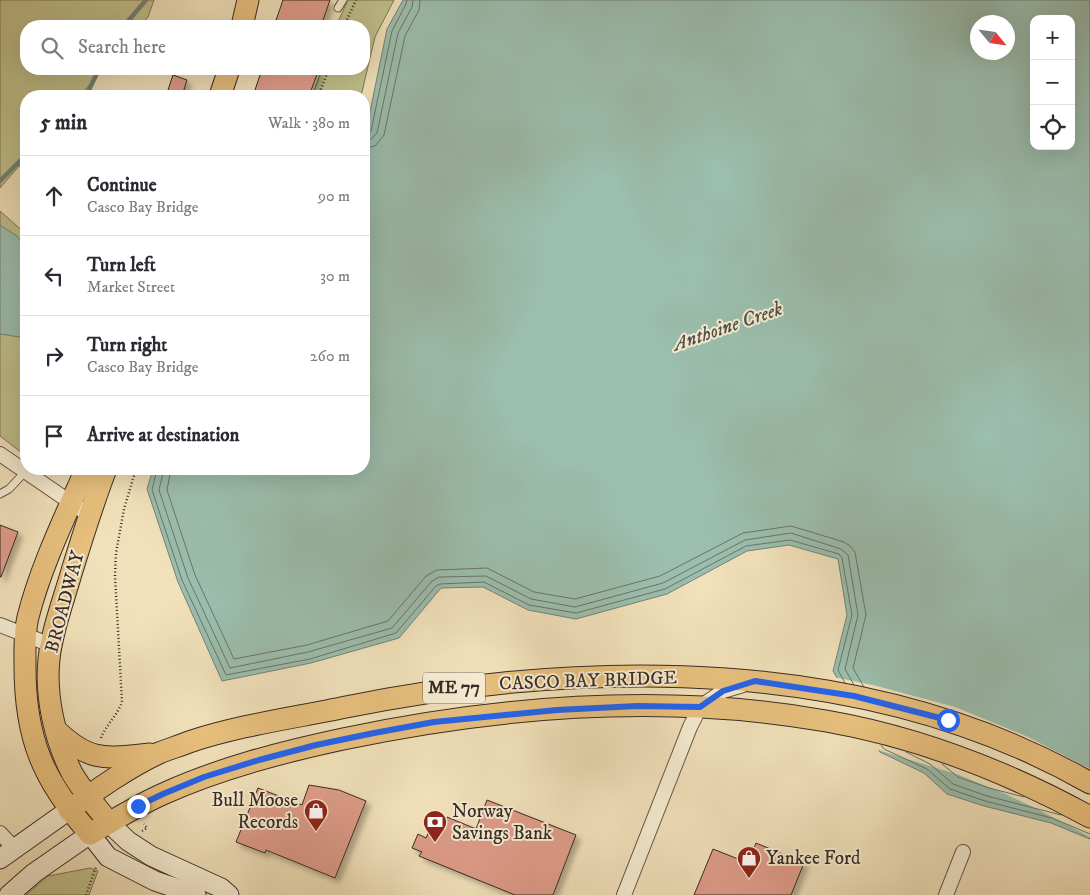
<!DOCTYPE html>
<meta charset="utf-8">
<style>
body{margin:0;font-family:"IM FELL DW Pica",serif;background:#f7f7f7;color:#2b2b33}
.controls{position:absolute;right:15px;top:15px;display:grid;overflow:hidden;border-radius:10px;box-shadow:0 5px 20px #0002}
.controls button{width:45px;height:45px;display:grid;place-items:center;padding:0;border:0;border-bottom:1px solid #e1e1e2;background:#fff;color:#2b2b33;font:25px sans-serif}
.compass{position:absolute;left:970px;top:15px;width:45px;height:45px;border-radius:50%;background:#fff;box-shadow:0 5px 20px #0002;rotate:119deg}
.stop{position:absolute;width:15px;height:15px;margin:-11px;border:4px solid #2563eb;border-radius:50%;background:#fff}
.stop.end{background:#2563eb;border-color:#fff;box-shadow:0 1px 5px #0008}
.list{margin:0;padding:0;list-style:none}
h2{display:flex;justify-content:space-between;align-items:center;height:65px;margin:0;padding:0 20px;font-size:21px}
h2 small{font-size:16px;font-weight:400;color:#7c7c81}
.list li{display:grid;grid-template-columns:32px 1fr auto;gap:15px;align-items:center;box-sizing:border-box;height:80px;padding:0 20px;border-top:1px solid #e1e1e2}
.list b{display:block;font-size:19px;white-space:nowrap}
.list p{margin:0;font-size:16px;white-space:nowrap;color:#7c7c81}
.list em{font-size:16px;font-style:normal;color:#7c7c81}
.icon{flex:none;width:28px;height:28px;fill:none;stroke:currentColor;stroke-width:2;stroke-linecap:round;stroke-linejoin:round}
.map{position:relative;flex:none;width:1090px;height:895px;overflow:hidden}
.search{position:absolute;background:#fff;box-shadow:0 5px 20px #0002;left:20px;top:20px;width:350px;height:55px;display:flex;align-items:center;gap:12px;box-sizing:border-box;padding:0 18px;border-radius:20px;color:#7c7c81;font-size:19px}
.panel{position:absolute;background:#fff;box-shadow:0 5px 20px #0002;left:20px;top:90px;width:350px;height:385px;border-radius:20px}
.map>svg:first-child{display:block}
</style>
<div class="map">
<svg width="1090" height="895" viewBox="0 0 1090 895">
<defs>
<filter id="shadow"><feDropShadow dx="4.5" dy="4.5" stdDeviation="2.5" flood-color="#0004"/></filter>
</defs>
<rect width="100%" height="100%" fill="#f1e1ba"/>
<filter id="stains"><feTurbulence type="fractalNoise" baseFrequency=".004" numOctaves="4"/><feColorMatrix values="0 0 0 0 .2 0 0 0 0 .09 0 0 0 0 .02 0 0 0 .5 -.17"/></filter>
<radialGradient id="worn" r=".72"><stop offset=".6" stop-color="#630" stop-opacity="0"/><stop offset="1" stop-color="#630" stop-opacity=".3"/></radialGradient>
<g fill="#c1c18b" stroke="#7c7658">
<polygon points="0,0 154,0 148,17 140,26 26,26 26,69 103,69 80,96 26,96 26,158 0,188"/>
<polygon points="348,0 394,0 375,37 361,96 312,96 322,69 364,69 364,26 336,26"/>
<polygon points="0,211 26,234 26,456 0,436"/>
<polygon points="90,868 98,871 89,895 26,895 48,876"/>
</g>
<g fill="#9bbeae" stroke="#738378" fill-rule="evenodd">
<path d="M403,0H1090V839L1051,823L984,806L947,794L924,773L880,752L833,671L847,615L838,559L789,545L747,551L667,594L576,619L528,610L483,587L441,588L399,638L311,663L222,681L178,582L147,489L153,469H364V141L387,29ZM1034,19H1071V146H1034ZM978,22H1008V52H978Z"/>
<polygon points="0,225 17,236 26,247 26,338 0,334"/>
</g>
<polygon fill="#f1e1ba" points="833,677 873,685 955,707 1026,736 1090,769 1090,837 1039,810 1001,792 959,775 875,749"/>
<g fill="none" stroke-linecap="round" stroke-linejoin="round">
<g stroke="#6a746a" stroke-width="1">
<polyline points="364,135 368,134 371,131 392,31 406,4 407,0"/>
<polyline points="364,141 371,139 377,133 398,33 412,7 413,0"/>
<polyline points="364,148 375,146 384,135 405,36 419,10 420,0"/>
<polyline points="157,469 152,490 182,580 226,675 310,659 396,633 436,586 440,584 484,582 529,605 576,613 665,589 746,546 790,540 839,554 842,558 852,615 838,670 845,683"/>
<polyline points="164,469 159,490 188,578 230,668 308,652 392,628 432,581 439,577 486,576 531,599 575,607 663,583 745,540 791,533 841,549 848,555 858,615 845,669 854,685"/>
<polyline points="171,469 167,490 195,575 234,659 307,645 388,621 426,576 437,570 487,568 534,592 575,599 660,576 743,533 791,526 844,542 850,546 855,552 866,615 853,668 864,687"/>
<polyline points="881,745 884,749 927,769 950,789 985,801 1052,818 1090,834"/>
<polyline points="906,752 930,764 953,784 987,796 1061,815"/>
<polyline points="942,764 958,777 989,788 1024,797"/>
</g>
<g stroke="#738378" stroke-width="4.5">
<polyline points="124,26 146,0"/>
<polyline points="86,96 99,69"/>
<polyline points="0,181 26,155"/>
</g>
</g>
<g fill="#de9c89" stroke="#382b26" filter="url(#shadow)">
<polygon points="283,0 330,0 321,26 274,26"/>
<polygon points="262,69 319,69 309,96 253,96"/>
<polygon points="173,75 187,80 182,96 166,96"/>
<polygon points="0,525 18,532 1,577 0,577"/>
<polygon points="309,785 339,790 366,801 335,878 266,850 265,853 236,842 258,788 302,805"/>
<polygon points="487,800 576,835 553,895 515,895 419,856 422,852 412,848 418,834 426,838 435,818 445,822 447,817 476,829"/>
<polygon points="756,843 804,863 791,895 694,895 713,849 748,863"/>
</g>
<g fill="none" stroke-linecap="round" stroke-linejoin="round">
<g stroke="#66584b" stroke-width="9">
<g id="lane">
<polyline points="338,8 343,0"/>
<polyline points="0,494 9,489 25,472"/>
</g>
</g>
<g stroke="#66584b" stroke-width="16">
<g id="street">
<polyline points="0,454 89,515"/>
<polyline points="0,625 51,645"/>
<polyline points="0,833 14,848"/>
<polyline points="624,895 690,727 700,707 723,691 743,685"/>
<polyline points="946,895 963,852"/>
</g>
</g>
<g stroke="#382b26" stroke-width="21">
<g id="secondary">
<polyline points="109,823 128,841 151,856 221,888 229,895"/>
<polyline points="0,859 69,810"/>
<polyline points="9,895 34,873 90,834 108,857 155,881 196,895"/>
</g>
</g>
<g stroke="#382b26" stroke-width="23">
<g id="primary">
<polyline points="242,26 248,0"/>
<polyline points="220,96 229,69"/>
<path d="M86,469C65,517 41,566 28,617C24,633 25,650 25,666C25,739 43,780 90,834C114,820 138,805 163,794C220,768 282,752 343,739C500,706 667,693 826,721C918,737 1008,772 1090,817"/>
<path d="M106,469C93,503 82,538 71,574C63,602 52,630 49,659C45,696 55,740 72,773C82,791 97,807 109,823"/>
<path d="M57,731C91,763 106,758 150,754"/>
<path d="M69,810C98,789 127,768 159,753C169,749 179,746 189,742C240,725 293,718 346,707C590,658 868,656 1090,783"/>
</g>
</g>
<g stroke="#382b26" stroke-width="2.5" stroke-dasharray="1 2.5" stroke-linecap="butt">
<polyline points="344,26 356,0"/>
<polyline points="318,96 329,69"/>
<path d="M101,738C106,725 117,716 122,702L115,576L116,553L124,509L136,469"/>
<polyline points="142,831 147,828 144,824"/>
<polyline points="86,895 96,867"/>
</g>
<use href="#lane" stroke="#f6ecd2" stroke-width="7"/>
<use href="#street" stroke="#f6ecd2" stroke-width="14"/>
<use href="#secondary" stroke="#f6ecd2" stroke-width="19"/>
<use href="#primary" stroke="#e8c07d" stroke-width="21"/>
</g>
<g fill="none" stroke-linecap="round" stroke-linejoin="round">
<polyline stroke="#2563eb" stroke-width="6" points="138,806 163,794 204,777 259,760 316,745 374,733 434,722 557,710 637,706 700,707 723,691 755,681 854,696 948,720"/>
</g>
<defs>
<g id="shop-pin" transform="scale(1.25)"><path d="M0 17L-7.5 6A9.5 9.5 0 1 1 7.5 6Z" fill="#8f2418" stroke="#f6ecd2"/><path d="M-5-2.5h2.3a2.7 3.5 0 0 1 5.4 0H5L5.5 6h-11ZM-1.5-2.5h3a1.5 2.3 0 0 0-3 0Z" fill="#fff"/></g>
<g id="bank-pin" transform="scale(1.25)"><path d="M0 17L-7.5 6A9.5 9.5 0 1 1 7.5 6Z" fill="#8f2418" stroke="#f6ecd2"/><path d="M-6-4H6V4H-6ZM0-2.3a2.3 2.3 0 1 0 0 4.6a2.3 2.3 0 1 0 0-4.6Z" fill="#fff"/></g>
</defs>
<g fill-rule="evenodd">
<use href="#shop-pin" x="316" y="811"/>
<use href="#bank-pin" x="435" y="822"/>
<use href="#shop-pin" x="749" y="858"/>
</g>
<g text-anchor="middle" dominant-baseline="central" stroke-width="4" stroke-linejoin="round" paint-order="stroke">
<rect fill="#f6ecd2" stroke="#71655a" stroke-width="1" x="423" y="672.5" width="62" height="31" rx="4"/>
<g font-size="18" font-weight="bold" fill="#382b26">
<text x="454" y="688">ME 77</text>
</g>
<g font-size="19" fill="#382b26" stroke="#f6ecd2">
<text transform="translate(65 602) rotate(-75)">BROADWAY</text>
<text transform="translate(588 681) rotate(-2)">CASCO BAY BRIDGE</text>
</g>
<g font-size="19" fill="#382b26" stroke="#f6ecd2" text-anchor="start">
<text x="298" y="800" text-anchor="end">Bull Moose<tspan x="298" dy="22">Records</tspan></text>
<text x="452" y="811">Norway<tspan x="452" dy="22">Savings Bank</tspan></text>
<text x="766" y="858">Yankee Ford</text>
</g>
<g font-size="20" font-style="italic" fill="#515048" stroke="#f6ecd2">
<text transform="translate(728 327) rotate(-19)">Anthoine Creek</text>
</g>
</g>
<rect width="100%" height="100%" filter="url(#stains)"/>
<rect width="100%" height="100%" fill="url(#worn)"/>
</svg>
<div class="controls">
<button>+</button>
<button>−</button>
<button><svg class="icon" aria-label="locate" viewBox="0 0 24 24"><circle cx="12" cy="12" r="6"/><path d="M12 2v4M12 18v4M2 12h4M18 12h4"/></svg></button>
</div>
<svg class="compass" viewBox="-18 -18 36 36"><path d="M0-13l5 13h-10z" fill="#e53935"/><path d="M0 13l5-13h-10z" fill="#7c7c81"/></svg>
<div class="stop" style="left:948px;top:720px"></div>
<div class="stop end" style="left:138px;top:806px"></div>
<div class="search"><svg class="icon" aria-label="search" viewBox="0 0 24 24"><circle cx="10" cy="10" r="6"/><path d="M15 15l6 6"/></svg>Search here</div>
<section class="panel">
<h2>5 min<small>Walk · 380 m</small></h2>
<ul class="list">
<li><svg class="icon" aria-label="ahead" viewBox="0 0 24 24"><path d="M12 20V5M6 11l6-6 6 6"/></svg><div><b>Continue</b><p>Casco Bay Bridge</p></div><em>90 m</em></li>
<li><svg class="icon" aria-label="left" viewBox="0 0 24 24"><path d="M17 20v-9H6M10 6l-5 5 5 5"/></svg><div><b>Turn left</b><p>Market Street</p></div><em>30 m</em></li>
<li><svg class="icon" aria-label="right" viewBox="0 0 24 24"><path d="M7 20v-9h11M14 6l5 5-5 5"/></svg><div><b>Turn right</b><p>Casco Bay Bridge</p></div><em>260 m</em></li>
<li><svg class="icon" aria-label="arrive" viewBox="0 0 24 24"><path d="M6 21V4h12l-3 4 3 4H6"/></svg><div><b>Arrive at destination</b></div></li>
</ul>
</section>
</div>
